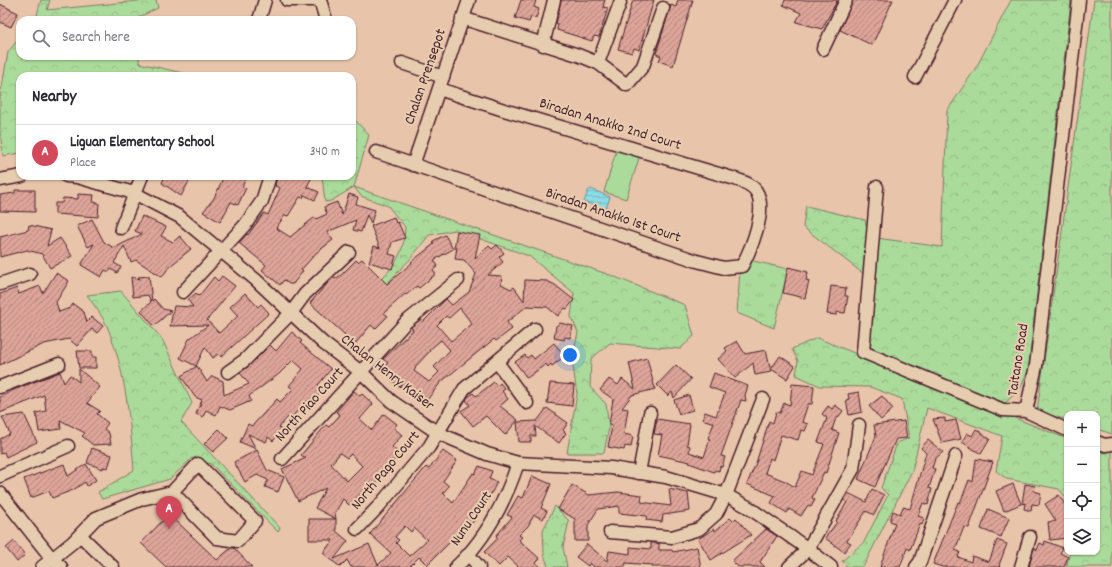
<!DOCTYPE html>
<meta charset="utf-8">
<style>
body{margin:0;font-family:Dekko,sans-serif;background:#f2f2f3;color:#2b2b33}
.controls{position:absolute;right:12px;bottom:12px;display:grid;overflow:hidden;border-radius:8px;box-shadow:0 1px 3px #0004}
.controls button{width:36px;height:36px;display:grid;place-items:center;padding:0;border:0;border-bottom:1px solid #e1e1e2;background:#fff;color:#2b2b33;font:20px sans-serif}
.you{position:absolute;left:570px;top:355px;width:14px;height:14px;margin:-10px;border:3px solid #fff;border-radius:50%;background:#1a73e8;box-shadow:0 0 0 6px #1a73e833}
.badge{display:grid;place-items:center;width:26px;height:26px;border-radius:50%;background:#d1495b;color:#fff;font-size:13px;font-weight:700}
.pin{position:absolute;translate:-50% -33px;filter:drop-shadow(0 1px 2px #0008)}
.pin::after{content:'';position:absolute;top:21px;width:14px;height:12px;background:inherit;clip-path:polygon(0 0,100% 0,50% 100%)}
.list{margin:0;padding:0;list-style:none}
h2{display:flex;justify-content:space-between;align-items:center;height:52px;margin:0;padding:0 16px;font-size:17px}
h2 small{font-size:13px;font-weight:400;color:#7c7c81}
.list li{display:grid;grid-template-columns:26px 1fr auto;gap:12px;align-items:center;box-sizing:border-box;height:56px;padding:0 16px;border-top:1px solid #e1e1e2}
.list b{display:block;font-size:15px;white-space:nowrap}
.list p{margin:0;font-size:13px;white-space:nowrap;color:#7c7c81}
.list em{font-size:13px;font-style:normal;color:#7c7c81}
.icon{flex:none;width:22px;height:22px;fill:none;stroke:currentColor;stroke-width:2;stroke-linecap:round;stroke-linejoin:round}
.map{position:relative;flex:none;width:1112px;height:567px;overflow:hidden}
.search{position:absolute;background:#fff;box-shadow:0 1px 3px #0004;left:16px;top:16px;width:340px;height:44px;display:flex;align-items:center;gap:10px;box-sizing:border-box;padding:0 14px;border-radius:12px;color:#7c7c81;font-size:15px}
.panel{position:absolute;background:#fff;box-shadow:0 1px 3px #0004;left:16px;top:72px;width:340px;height:108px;border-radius:12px}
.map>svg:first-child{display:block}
</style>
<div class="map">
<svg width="1112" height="567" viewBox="0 0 1112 567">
<defs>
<pattern id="grass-tufts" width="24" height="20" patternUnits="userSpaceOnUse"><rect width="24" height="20" fill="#abdb9b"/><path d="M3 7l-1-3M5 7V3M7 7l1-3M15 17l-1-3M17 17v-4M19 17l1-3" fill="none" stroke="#95bc86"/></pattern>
<pattern id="forest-crowns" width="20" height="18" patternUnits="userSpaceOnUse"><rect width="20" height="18" fill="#abdb9b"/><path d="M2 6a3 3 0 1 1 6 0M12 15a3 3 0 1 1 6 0" fill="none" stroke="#95bc86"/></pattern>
<pattern id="water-rules" width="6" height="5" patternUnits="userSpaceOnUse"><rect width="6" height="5" fill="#8bdce5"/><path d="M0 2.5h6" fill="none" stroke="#79bcc5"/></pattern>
<pattern id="building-hatch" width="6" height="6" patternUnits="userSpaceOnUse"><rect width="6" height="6" fill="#dda499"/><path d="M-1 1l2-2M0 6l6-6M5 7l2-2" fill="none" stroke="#b5857d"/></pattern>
</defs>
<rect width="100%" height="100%" fill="#e8c4ab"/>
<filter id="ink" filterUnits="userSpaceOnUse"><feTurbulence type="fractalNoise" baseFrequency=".025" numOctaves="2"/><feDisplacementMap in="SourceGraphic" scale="8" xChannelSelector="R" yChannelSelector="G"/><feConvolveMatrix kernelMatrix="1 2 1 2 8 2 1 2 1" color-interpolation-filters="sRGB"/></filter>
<g filter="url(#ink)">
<polygon fill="url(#grass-tufts)" stroke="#7a7d63" points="749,260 788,269 774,328 737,313 740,271"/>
<g fill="url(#forest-crowns)" stroke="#7a7d63">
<polygon points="41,0 50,0 47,10 149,0 156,0 158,8 139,17 139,20 33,20 37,15"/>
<polygon points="1011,0 1071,0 1028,371 1020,389 1005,403 869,349 874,282 803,227 806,206 865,220 869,237 942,247 947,111 977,66"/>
<polygon points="1094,0 1112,0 1112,434 1097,429 1097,414 1067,414 1067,420 1037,411"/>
<polygon points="20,37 20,56 139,56 139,63 187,74 187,76 20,76 20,153 3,156 0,132 0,98 8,52"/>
<path d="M352,117L369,135L354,187L610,275L685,305L694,336L680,349L610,343L591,359L590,387L606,404L609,427L604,453H567L577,394L572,359L578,332L571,317L574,293L529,256L455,230L429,235L411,258L383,288L371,289C392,268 404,259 405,227L388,206L361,196L354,187L331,201L325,202L322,176H352Z"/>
<path d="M121,291L162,339L192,403L181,422L280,528L278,532L211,464L192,458L170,479L102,499L98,492L134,470C130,422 126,371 107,326C102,315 94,305 87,295Z"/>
<polygon points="817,338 1067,439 1067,499 1059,489 1007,479 996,471 1002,436 927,408 912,471 863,567 848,567 842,561 864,542 888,495 881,488 897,443 909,438 902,399 870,387 820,386 796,375 798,361 792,349"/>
<polygon points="1097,450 1107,453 1112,451 1112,567 1066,567 1070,552 1097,552"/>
<polygon points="555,506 569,521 563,547 567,567 548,567 544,554 543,530"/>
</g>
<polygon fill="#abdb9b" stroke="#7a7d63" points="617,148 640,155 626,199 604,192"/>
<polygon fill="url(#water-rules)" stroke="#71909b" points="591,189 610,197 606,209 584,202 588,191"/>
<g fill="url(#building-hatch)" stroke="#4a1f2b" fill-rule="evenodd">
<polygon points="521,0 536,0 534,7 539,9 536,18 531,17 529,22 515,18"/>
<polygon points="561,0 605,0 603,7 608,8 599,37 594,36 592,41 557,30 558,24 556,24"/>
<polygon points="633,0 654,0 639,50 634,48 632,53 618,49"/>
<polygon points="678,0 693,0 673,66 659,61 661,56 656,54 671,5 676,7"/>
<polygon points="785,0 835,0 837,1 822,29 796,22 801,13 783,5"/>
<polygon points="853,0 893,0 872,45 840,30"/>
<polygon points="0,4 18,13 11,27 0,22"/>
<polygon points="165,176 192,176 181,196 162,183"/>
<polygon points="224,176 247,176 242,187 246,188 238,205 231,202 220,222 203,212 214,198"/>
<polygon points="277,176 312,176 307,187 319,192 315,200 304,195 303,198 300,197 288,216 285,215 276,228 290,237 315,217 316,219 327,214 324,207 337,202 342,215 349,194 358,197 356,204 375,210 371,223 367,215 361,232 353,230 356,220 327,232 333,240 316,253 301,270 303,271 293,284 289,284 284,280 280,285 262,270 266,265 239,243 247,234 248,235 264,213 268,215 280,188 275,186"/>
<polygon points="15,190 35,190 35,212 0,211 0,195 15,193"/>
<polygon points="78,194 94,195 93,202 99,203 98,217 55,214 55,203 62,203 63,198 78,199"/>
<polygon points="142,216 166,227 161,236 173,242 180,236 191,249 169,267 162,277 136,260 131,262 124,246 114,263 121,267 117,273 111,269 109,272 105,270 101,277 81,265 94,244 88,247 77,226 92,219 104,242 114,248 142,234 135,231"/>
<polygon points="394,217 396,223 398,222 405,238 392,242 389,254 396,256 392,269 369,262 374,246 380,248 371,226"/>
<polygon points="29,225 51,230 47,246 60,238 72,256 50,268 42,254 27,250 0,257 0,237 28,230"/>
<path d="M457,231L480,235L475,258L489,246L492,249L497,245L504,253L499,257L503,262L488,275L502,276L501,284L511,289L514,287L524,301L525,280L547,281L555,285L574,300L567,309L565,308L558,316L547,307L527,306L507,322L512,329L496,341L494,339L441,382L427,400L403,383L400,387L390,379L395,373L385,366L388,363L383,359L413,330L411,327L421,319L423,322L446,299L452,305L469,292L476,274L464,260L455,259L457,247L454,249ZM460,308L472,324L451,341L437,325L446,316L449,318ZM441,340L450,350L434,367L439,372L429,382L414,371L416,368L415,367L430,351L429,350Z"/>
<polygon points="445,235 453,249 434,260 438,266 433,270 436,274 419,288 417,286 406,295 405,294 384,313 388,316 375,329 371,325 355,344 310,303 333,277 335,279 341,275 356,260 358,262 362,259 387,284 412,263 411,262 434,244 433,241"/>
<polygon points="788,267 808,272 806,280 809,281 805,298 783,293"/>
<polygon points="56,273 69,281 56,302 59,312 70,308 73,304 84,312 87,322 92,317 103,326 97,333 92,329 77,346 69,339 44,344 0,365 0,294 17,288 19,294 40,286 43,293"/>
<polygon points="149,276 152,301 154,299 163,309 171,311 154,326 141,311 151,302 148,295 133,297 131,277 140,279 138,277"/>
<polygon points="222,276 235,286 207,320 219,333 238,316 230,307 245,293 258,307 261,304 269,313 221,357 218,354 213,358 205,347 196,366 180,358 189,339 208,325 170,326 174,306 193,307 188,300 196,293 199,296 214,277 218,281"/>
<polygon points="831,286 846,288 845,296 848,296 845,313 837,312 837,315 827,314"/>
<polygon points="560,323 573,326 570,338 565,337 564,340 554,338 556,326"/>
<polygon points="292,332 302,341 300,343 331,369 318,385 323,390 316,398 314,397 309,403 307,401 290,419 288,417 279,427 282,430 273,441 268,437 266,442 248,434 256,449 240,442 248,424 252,426 277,399 280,402 293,389 289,386 303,369 293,360 279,374 249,396 251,401 230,410 220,406 216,415 206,410 203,417 196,414 202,400 195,397 181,376 197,366 207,382 212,376 223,381 224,395 249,384 240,373 250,365 270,345 276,351"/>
<polygon points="737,341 745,354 766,350 771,372 755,375 753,363 735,378 718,359 727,351 725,348"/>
<polygon points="554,343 565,356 552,366 551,364 548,367 546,364 527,378 515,362 525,355 527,358 531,355 534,359"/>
<polygon points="77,351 92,351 92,357 96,357 96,368 79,368"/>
<polygon points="780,356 795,366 787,379 771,369"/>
<polygon points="647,358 655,389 632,395 622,408 628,409 624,434 633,436 631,447 625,446 624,450 608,447 612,426 609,425 613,399 600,390 609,379 618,385 622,379 635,389 629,363"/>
<polygon points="676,365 691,379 674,398 672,392 668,396 657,385"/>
<polygon points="79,369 100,387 87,403 100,411 97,414 108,423 104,429 109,433 111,444 93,445 82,436 85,433 60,420 61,429 39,432 36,413 46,411 44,395 0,413 0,397 16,389 60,372 64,383 70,375 79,382"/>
<polygon points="714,373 748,386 745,395 746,401 741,400 721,456 725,457 722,467 720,466 719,471 715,470 714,472 689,463 690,462 658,455 662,435 654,434 657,419 690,424 687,445 690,446 689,452 704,457 710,439 708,438 714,423 702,419 705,412 716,416 725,393 709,387"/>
<polygon points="494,382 497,386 500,383 505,389 502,391 508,399 500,406 518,420 505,435 486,416 473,426 461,411 470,405 466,400 468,397 473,393 476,396"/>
<polygon points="550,383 574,385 572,406 547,403"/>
<polygon points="792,384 814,386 812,404 808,404 802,422 808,424 805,431 801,430 798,440 781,435 773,460 770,458 765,473 785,481 795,487 802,471 812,475 824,444 818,442 827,418 822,414 828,406 832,409 835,405 843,411 835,421 832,430 839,433 826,473 824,472 812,498 815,500 811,507 808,505 801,516 789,509 787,513 771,503 775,496 747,484 756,463 769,421 773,423 776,412 780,413 784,403 790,405"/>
<path d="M354,391L360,396L362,394L373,404L360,419L372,430L384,414L397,424L394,428L402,435L392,447L400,454L381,474L383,476L370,491L367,488L349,505L343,499L335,513L336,519L315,508L326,488L298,501L282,469L306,458L301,455L326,425L329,427L340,415L336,412ZM340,453L347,458L351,454L362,466L347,481L331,464Z"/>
<polygon points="859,392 862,412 849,415 846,400 849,399 848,394"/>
<polygon points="689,395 693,410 679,414 674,400"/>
<polygon points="882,396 893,409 881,420 869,406"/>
<polygon points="547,408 568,423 563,430 566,433 559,443 535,426 536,436 531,436 531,442 519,442 517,422 537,421"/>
<polygon points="24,414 37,442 6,457 4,452 0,454 0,439 10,434 2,417"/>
<polygon points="945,418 945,422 956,420 961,439 942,443 933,419"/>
<polygon points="904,421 907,438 896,439 875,487 858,479 876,436 874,425"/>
<polygon points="219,429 228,438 213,452 204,444"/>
<polygon points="976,429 990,439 981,454 962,442 967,433 972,436"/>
<polygon points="928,440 943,452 935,459 932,468 935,469 929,488 932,489 928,505 923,503 918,516 924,518 922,525 920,524 910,550 907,548 900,567 880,567 895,523 890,521 893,511 900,514 903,507 910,509 926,453 921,448"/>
<polygon points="92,448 112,455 108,468 103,467 103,469 87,463"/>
<polygon points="257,450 267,470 284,477 278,492 265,487 268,480 257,475 245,482 234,462"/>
<path d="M443,451L457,461L443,481L449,486L443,493L453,503L473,473L475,474L479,466L492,471L489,479L497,482L491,494L473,522L462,533L460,532L427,565L419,557L409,567H351L347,560L340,567L323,553L333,540H309V519H336V531L348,541L334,559L369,544L378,565L391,553L370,534L426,467L429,469ZM405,526L411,532L414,528L427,540L409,556L396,543L399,540L395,537Z"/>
<polygon points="976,459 993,462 969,528 964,527 955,550 960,552 958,557 971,562 972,556 989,562 997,540 1007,544 999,565 1001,567 942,567 933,564 958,502 960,503 969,480 973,482"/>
<polygon points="64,464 68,476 86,464 96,480 87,486 85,482 73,490 52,498 49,491 31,498 24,479"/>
<polygon points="532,476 551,484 541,508 547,511 543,519 534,515 528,526 519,535 522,537 519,540 540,559 536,563 541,567 519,567 508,557 499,566 484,552 498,538 496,536 512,517 507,515 518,496 523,498"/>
<polygon points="1013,484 1021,504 1004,511 996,491"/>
<polygon points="1025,484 1035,486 1034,491 1041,493 1039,505 1032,504 1031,511 1024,509 1025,503 1022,504"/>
<polygon points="572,485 589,495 618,492 642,495 641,502 671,506 669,489 688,493 690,511 663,515 662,522 646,520 647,516 619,513 619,506 598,509 588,525 588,541 575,541 575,519 558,509"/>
<polygon points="872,489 884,495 874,515 866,511 847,541 851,543 844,552 825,538 837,522 836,521 847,502 844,500 848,493 866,502"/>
<polygon points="1059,495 1067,508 1067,538 1050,540 1048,522 1056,521 1045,504"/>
<polygon points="988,509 1009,518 1001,537 981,529"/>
<polygon points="169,514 217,560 231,548 234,548 252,567 166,567 141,543"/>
<polygon points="730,518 733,521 736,518 751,535 711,560 698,539 714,529 715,531"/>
<polygon points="766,529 777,536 760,562 765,567 738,567 732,561"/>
<polygon points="14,541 25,555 17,562 6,548"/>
<polygon points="1045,541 1063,548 1060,553 1068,557 1064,567 1029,567 1034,548 1037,550 1040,543 1044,545"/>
<polygon points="651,543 659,543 659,550 672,550 673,552 697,547 701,567 652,567 652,565 626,563 625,567 594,567 590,563 588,566 576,557 587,544 607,561 609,551 630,554 630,547 651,549"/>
</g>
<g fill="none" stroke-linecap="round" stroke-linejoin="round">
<g stroke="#4a1f2b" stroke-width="15">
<g id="minor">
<polyline points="287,0 313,0"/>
<polyline points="320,0 326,20"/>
<polyline points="462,18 578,55 598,63 627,85 643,66 663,8"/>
<polyline points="259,20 265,0"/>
<polyline points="543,45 554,0"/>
<polyline points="823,49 846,0"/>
<polyline points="402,63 443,77"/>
<polyline points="598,63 620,3"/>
<polyline points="915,77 955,0"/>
<path d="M376,152L697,261L724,268L742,266C751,249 768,209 756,191C751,183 740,181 732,178L504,110L439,89"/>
<polyline points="413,165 469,0"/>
<polyline points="66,176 77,177 134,193 180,217 256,280 323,343 361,372 391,401 438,433 487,454 518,463 611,468 666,477 726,495 748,507 808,549 831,567"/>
<polyline points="0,180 22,176"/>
<polyline points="877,187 863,352 1003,410 1026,411 1067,430"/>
<polyline points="121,228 142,176"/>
<polyline points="0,284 30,274"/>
<polyline points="183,292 245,225 262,201 270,176"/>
<polyline points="497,362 527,403"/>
<polyline points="228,372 245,360 291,313 305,294 349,252"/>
<polyline points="0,387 59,364"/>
<polyline points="1026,411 1036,366 1079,0"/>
<polyline points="1097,442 1105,445 1112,444"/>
<polyline points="282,459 406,322 458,280"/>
<polyline points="639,473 650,413"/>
<polyline points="0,476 68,446"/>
<polyline points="0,493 53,560 61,567"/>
<polyline points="357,529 379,506 429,447 464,389 535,329"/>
<polyline points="610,532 672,537 699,529 716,514 726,495 763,399"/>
<polyline points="80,535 113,567"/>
<polyline points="469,555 479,567"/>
<polyline points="42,567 73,542 96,518 142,499 172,492 198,464 255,521 238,541 217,538 172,492"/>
<path d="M456,567C486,539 505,502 518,463"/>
<polyline points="789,567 808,549 853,469 859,425"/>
<polyline points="916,567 920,562 956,456"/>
<polyline points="1021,567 1030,537"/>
</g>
</g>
<use href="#minor" stroke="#e7cdaf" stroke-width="12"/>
</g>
</g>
<g text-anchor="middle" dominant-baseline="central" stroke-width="4" stroke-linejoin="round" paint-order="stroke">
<g font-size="15" fill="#4a1f2b" stroke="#e7cdaf">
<text transform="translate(426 77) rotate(-71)">Chalan Prensepot</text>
<text transform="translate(610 125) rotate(17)">Biradan Anakko 2nd Court</text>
<text transform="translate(613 216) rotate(19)">Biradan Anakko 1st Court</text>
<text transform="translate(1019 360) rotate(-81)">Taitano Road</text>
<text transform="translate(387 373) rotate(38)">Chalan Henry Kaiser</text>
<text transform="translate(310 405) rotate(-48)">North Piao Court</text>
<text transform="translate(386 471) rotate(-50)">North Pago Court</text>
<text transform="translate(472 519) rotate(-56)">Nunu Court</text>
</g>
</g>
</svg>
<div class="controls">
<button>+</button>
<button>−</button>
<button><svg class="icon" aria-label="locate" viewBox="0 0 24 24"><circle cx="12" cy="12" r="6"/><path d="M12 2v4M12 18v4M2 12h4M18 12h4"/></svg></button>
<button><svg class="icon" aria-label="layers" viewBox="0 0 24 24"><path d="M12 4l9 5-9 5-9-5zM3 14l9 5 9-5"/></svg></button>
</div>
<div class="you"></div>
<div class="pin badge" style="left:169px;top:529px">A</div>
<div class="search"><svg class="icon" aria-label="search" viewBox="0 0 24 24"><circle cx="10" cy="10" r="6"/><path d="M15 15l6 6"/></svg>Search here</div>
<section class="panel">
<h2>Nearby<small></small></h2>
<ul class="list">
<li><span class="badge">A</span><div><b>Liguan Elementary School</b><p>Place</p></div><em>340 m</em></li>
</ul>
</section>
</div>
